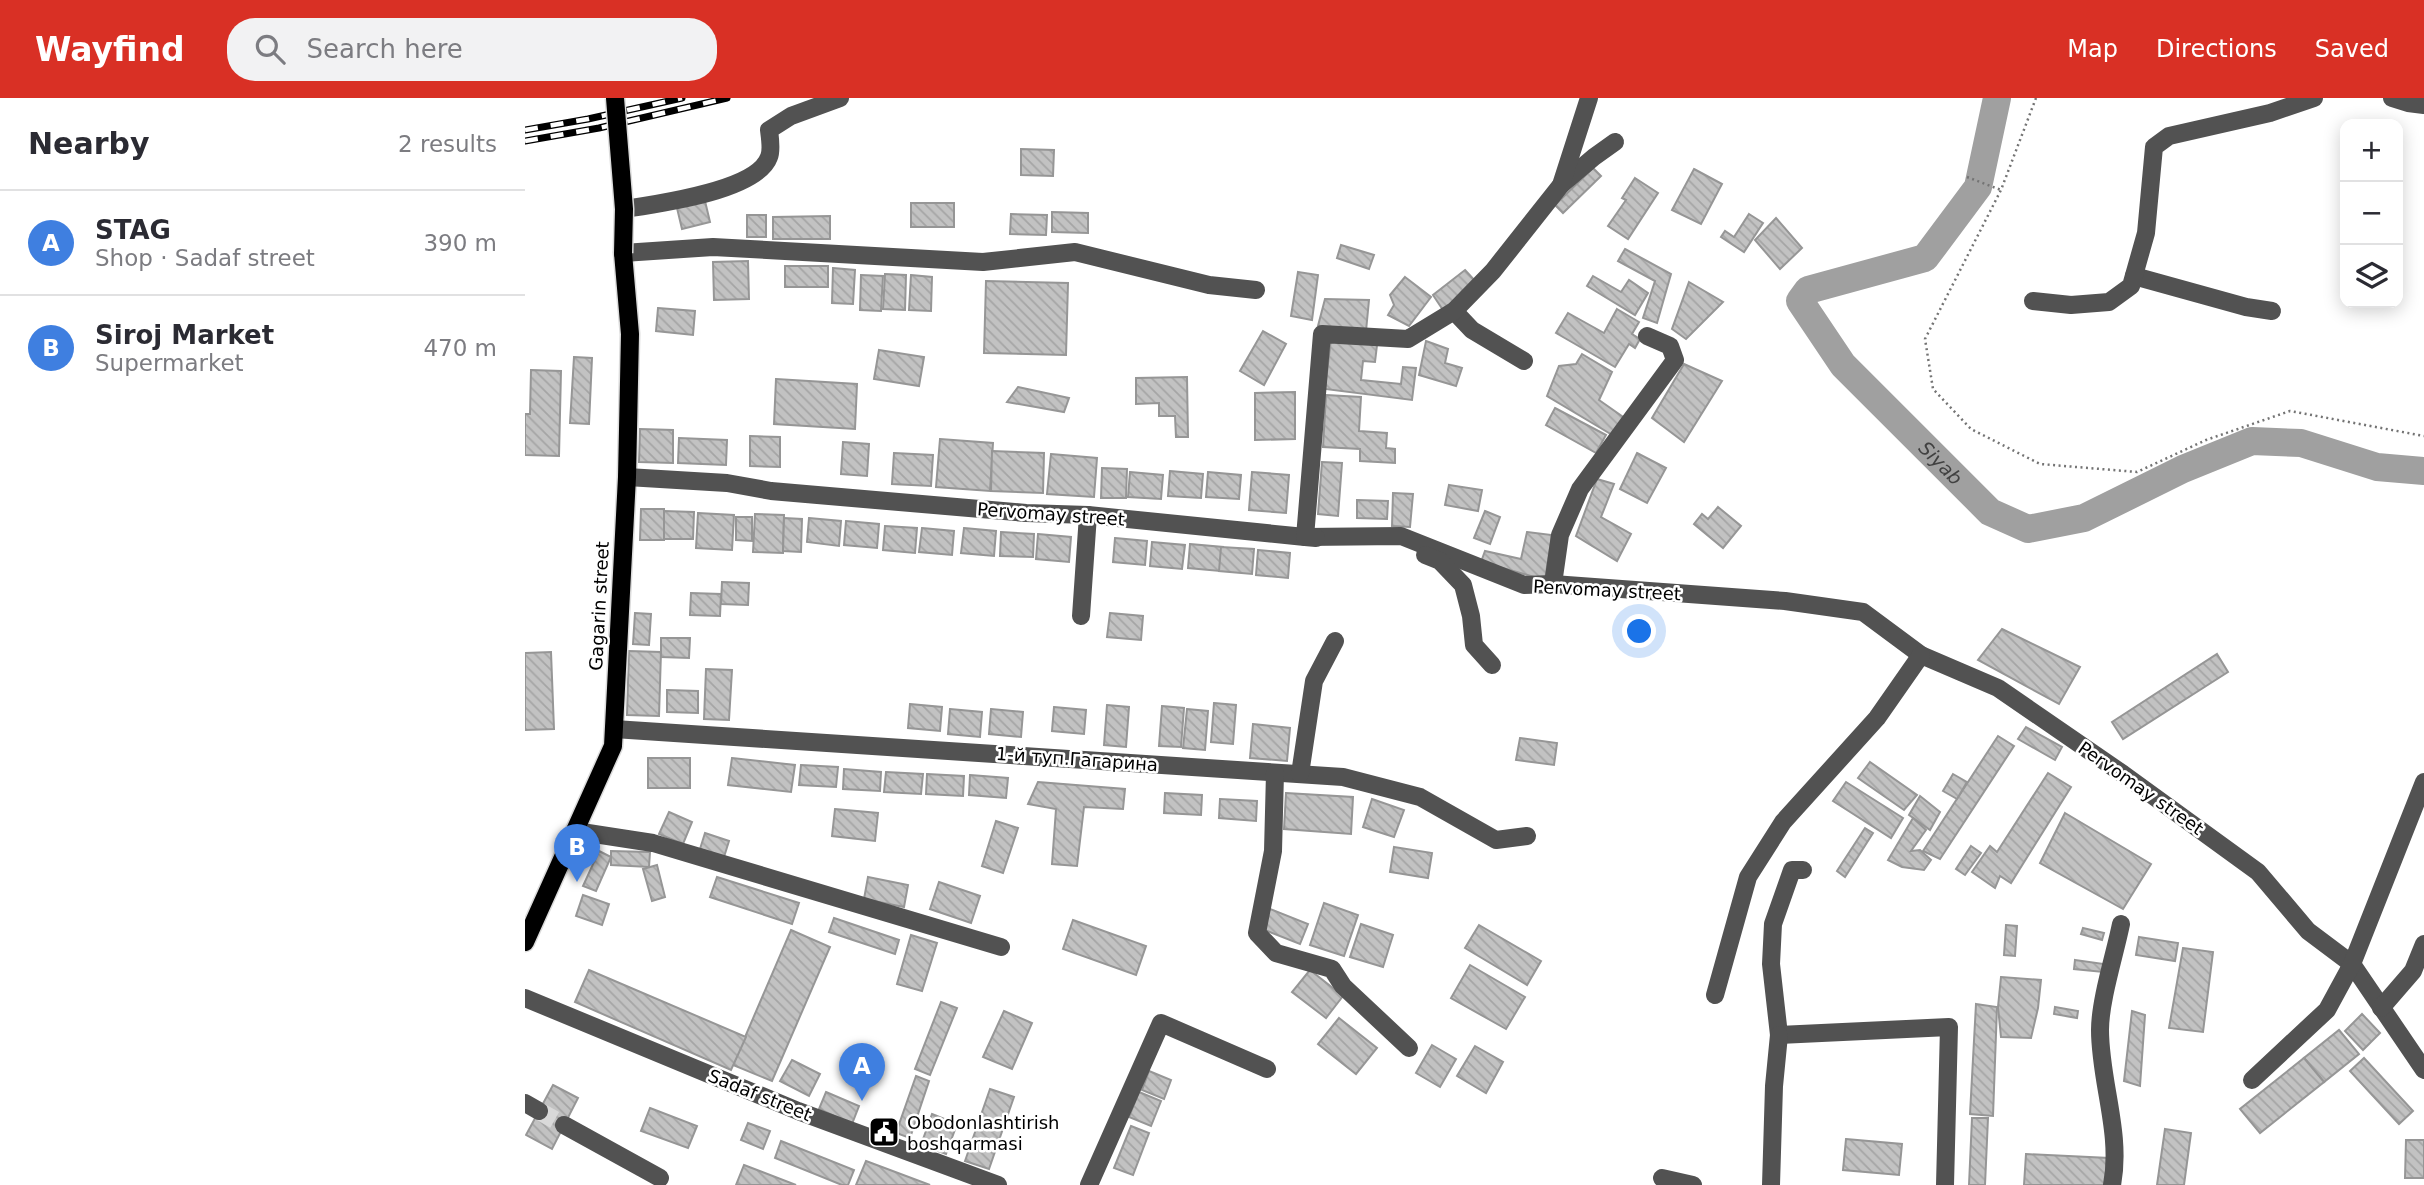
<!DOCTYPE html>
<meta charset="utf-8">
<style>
body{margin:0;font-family:"DejaVu Sans",sans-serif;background:#f2f2f3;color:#2b2b33}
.controls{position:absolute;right:21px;top:21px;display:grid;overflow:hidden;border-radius:14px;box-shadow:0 4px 18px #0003}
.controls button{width:63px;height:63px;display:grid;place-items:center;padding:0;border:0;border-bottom:2px solid #e1e1e2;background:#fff;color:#2b2b33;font:35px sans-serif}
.you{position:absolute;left:1115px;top:534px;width:24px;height:24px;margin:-18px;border:5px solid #fff;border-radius:50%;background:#1a73e8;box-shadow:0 0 0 10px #1a73e833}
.badge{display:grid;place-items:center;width:46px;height:46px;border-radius:50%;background:#d93025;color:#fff;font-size:23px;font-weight:700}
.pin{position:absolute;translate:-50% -58px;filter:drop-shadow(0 2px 4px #0008)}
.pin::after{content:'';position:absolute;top:37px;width:24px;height:21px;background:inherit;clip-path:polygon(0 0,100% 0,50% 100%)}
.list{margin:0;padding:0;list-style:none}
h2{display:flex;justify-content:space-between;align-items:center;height:91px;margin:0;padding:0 28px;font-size:30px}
h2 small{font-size:23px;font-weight:400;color:#7c7c81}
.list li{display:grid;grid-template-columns:46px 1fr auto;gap:21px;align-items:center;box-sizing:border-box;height:105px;padding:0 28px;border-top:2px solid #e1e1e2}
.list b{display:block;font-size:26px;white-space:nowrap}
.list p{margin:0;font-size:23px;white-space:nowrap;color:#7c7c81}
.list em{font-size:23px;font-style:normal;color:#7c7c81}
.icon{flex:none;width:38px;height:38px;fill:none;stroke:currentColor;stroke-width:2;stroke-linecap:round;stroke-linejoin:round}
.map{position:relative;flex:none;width:1899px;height:1087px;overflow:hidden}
header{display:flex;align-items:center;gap:42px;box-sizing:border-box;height:98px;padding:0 35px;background:#d93025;color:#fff}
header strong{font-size:33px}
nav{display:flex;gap:38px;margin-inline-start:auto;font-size:24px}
.search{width:490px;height:63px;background:#f2f2f3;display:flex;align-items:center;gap:18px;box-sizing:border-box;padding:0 24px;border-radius:28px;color:#7c7c81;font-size:26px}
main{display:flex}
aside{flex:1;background:#fff}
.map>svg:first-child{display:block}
</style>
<header>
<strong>Wayfind</strong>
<div class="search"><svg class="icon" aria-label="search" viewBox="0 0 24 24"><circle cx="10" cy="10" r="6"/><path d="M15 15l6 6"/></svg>Search here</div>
<nav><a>Map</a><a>Directions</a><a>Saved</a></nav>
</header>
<main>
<aside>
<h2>Nearby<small>2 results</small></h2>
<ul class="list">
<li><span class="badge" style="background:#3f7fe0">A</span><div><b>STAG</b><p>Shop · Sadaf street</p></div><em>390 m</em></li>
<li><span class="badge" style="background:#3f7fe0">B</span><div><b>Siroj Market</b><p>Supermarket</p></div><em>470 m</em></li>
</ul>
</aside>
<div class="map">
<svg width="1899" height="1087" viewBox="0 0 1899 1087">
<defs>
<pattern id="building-back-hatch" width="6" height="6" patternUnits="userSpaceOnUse" patternTransform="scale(1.75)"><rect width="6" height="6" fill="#c2c2c2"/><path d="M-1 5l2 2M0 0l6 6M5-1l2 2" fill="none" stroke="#a5a5a5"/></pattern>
</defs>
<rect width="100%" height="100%" fill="#fff"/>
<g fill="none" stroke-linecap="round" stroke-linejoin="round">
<path stroke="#a0a0a0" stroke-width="28" id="s1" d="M1472,0L1453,89L1400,160L1283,192L1275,203L1318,267L1465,414L1503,431L1559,420L1658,371L1727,343L1776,345L1852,369L1899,373"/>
</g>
<g fill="url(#building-back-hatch)" stroke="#969696" stroke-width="2">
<polygon points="496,51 529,52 528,78 496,77"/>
<polygon points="1068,70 1076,78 1038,115 1030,107"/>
<polygon points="1169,71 1197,86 1176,126 1147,112"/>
<polygon points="1110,80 1133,95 1103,141 1083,128 1101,102 1097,100"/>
<polygon points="180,103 185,124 157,131 152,110"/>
<rect x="386" y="105" width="43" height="24"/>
<polygon points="527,114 563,115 563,135 527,134"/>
<polygon points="486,116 522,117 521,137 485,136"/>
<polygon points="1224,116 1238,125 1219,154 1196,139 1200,133 1209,139"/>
<rect x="222" y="117" width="19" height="22"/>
<polygon points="305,118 305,141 248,141 248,119"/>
<polygon points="1251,120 1277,150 1255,171 1230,142"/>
<polygon points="816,147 849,157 844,171 812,160"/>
<polygon points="1100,151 1146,176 1132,225 1118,220 1130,183 1093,163"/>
<polygon points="223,163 224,201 189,202 188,164"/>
<rect x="260" y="168" width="43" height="21"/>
<polygon points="308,170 330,172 328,206 307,205"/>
<polygon points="940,172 951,184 918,212 908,197"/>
<polygon points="773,174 793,177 787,222 766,218"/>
<polygon points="360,176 381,177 380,212 358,211"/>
<polygon points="336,177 358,178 356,213 335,212"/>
<polygon points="386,177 407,179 406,213 384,212"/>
<polygon points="1068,178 1096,194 1104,182 1123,195 1110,217 1062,188"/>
<polygon points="880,179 906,199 884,228 863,217 869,207 865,197"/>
<polygon points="461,183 543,185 541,257 459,255"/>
<polygon points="1164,184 1198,204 1161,241 1147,231"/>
<polygon points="800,201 844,202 841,233 793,228"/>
<polygon points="133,210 170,213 168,237 131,233"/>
<polygon points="1092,211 1114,224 1107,236 1115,241 1110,250 1104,246 1090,269 1031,235 1043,215 1079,235"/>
<polygon points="738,233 761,246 739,287 715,273"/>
<polygon points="806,241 852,247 850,264 838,263 836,282 876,286 878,269 891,270 887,302 800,291"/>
<polygon points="901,243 923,251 920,265 937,270 931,288 894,277"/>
<polygon points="354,252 399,259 394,288 349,281"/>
<polygon points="1057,256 1087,274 1074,302 1101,321 1089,338 1022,298 1034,268 1051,266"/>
<polygon points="49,259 67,260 64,326 45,325"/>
<polygon points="1159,266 1197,283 1159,344 1127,320"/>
<polygon points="6,272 36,273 34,358 0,357 0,316 5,316"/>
<polygon points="662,279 663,339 651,339 650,318 634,318 634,305 611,306 611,280"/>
<polygon points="251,281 332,286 330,331 249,326"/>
<polygon points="493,289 544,300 539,314 482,304"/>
<polygon points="770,294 770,341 730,342 730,295"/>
<polygon points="801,297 836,299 834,333 862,335 861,350 870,351 870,365 835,363 835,351 798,349"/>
<polygon points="1030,310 1081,337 1071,355 1021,327"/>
<polygon points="115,331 148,332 148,365 114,364"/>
<polygon points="225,338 255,339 255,369 225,368"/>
<polygon points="154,340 202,342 201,367 153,365"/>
<polygon points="415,341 468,345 465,393 411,389"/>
<polygon points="318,344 344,346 342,378 316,376"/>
<polygon points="467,353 519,355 518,395 466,393"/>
<polygon points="369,355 408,357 406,388 367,386"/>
<polygon points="1112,355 1141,370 1122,405 1095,391"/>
<polygon points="526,356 572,360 569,399 522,396"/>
<polygon points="797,364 817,365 813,418 793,416"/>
<polygon points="577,370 602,371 601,400 576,400"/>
<polygon points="645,373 678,376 676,400 643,398"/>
<polygon points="605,374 638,377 636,401 603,399"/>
<polygon points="683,374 716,377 714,401 681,399"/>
<polygon points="727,374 764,377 761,415 724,412"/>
<polygon points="1072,381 1089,386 1076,419 1106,436 1092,463 1051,438"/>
<polygon points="924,387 957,392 953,413 920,407"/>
<polygon points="868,395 888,396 885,429 867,428"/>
<polygon points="832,402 863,403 862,421 832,420"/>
<polygon points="1193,409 1216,428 1198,450 1169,426 1177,416 1183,421"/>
<polygon points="116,411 139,411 139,442 115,442"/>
<polygon points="139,413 169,414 168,441 139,441"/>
<polygon points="960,413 975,419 965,446 949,440"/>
<polygon points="173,415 209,417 207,452 171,450"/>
<polygon points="230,416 259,417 258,455 228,454"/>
<polygon points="211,419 227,419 227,443 211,442"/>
<polygon points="259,420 277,421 276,454 258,453"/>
<polygon points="284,420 316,423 314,448 282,444"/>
<polygon points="321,423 354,426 352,450 319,447"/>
<polygon points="360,428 392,430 390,455 358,452"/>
<polygon points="397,430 429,433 427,457 394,454"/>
<polygon points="439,430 471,433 469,458 436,455"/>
<polygon points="476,434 509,436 508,459 475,458"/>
<polygon points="1002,434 1027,437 1020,482 956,464 960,453 996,461"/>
<polygon points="513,436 546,439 544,464 511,461"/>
<polygon points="590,440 622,443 620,467 588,464"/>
<polygon points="627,444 660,447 657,471 625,468"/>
<polygon points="665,446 698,449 695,473 663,470"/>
<polygon points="696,449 729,451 727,476 694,473"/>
<polygon points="733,452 765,455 763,480 731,477"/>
<polygon points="197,484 224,485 223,507 196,506"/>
<polygon points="166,495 196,496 195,518 165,517"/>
<polygon points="110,515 126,516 124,547 108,546"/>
<polygon points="585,515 618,518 616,542 582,539"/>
<polygon points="1477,531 1555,569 1534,606 1453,562"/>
<polygon points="136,540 165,540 164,560 136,559"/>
<polygon points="104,553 136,554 134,618 102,617"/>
<polygon points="26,554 29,631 0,632 0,555"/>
<polygon points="1692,556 1703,574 1598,641 1587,624"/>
<polygon points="181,571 207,572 204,622 179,621"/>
<polygon points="142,592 173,593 173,615 142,614"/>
<polygon points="689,605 711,607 708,646 686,644"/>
<polygon points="385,606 417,609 415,633 383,630"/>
<polygon points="582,607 604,609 601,649 579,647"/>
<polygon points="637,608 659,610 656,649 634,648"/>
<polygon points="529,609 561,612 559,636 527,633"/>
<polygon points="425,611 457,614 455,639 423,636"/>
<polygon points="466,611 498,614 496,639 464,636"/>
<polygon points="662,611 683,613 680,652 658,650"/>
<polygon points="728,626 765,630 762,663 725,660"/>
<polygon points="1501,629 1537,649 1530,662 1493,641"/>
<polygon points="1473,638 1489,648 1415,761 1398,753"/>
<polygon points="995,640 1032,645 1029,667 991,662"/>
<rect x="123" y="660" width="42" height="30"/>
<polygon points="207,660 270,667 266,694 203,687"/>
<polygon points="1345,664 1392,697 1379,712 1333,680"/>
<polygon points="276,667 313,669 311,689 274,687"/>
<polygon points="319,671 356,674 355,693 318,691"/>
<polygon points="361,674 398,676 396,696 359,694"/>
<polygon points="1523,675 1546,689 1486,785 1475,778 1470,790 1447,774 1465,748 1472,754"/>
<polygon points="402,676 439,678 438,698 401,696"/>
<polygon points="1428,676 1442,684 1432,701 1418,693"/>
<polygon points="445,677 483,680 481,700 444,697"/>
<polygon points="513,684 600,691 598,711 559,709 552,768 527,766 531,711 503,706"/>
<polygon points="1321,684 1378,720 1366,740 1308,703"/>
<polygon points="640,695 677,697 676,717 639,715"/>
<polygon points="761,695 828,699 826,736 759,731"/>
<polygon points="1395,698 1415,714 1405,732 1384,717"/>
<polygon points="695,701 732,703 731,723 694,720"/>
<polygon points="847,701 879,712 869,739 838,729"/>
<polygon points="310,711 353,715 350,743 307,738"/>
<polygon points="144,714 167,724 158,746 134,736"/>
<polygon points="1540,715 1626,766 1598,811 1515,765"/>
<polygon points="1388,720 1401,732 1386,753 1395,752 1406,762 1399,772 1377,769 1363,762"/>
<polygon points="471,723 493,730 478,775 457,768"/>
<polygon points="1340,730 1348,735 1320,779 1312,773"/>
<polygon points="180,735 204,743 199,759 175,751"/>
<polygon points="1446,748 1456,755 1440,777 1431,771"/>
<polygon points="869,749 907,755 903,780 865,774"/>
<polygon points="74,753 86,759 71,793 58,788"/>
<polygon points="86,753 125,754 124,769 86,767"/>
<polygon points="132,767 140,799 127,803 118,771"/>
<polygon points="192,779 274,805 267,826 185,799"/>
<polygon points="343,779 383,787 379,809 339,801"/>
<polygon points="414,784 455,798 446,825 405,811"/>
<polygon points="58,797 84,806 77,827 51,818"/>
<polygon points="799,805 833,817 819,858 785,847"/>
<polygon points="745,811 783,826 775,846 737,831"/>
<polygon points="309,820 374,842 370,856 304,834"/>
<polygon points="548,822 621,848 611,877 538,851"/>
<polygon points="836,826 868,837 858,869 825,859"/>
<polygon points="954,827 1016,863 1002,887 940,850"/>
<polygon points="1481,827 1492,828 1490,858 1479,857"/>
<polygon points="1558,830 1579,835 1577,842 1556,836"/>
<polygon points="266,832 305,849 247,983 208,967"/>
<polygon points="386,837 412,845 397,893 372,886"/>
<polygon points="1614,839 1653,845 1650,863 1611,857"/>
<polygon points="1658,850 1688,854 1678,934 1644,930"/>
<polygon points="1550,862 1579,866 1578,874 1549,871"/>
<polygon points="945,867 1000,899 981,931 926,900"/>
<polygon points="64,872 221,939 206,972 50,904"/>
<polygon points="785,872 818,898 801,920 767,894"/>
<polygon points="1476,879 1516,882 1513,910 1506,940 1476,939 1473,909"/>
<polygon points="416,904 432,910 405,977 390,971"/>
<polygon points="1451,906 1472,909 1468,1018 1445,1016"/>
<polygon points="1530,909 1553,913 1552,920 1529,916"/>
<polygon points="479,913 507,925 487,971 458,959"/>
<polygon points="1607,913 1620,917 1615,988 1599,983"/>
<polygon points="1837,916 1855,935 1838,952 1820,933"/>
<polygon points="814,920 852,950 831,976 793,946"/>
<polygon points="1814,932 1834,956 1799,984 1779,960"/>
<polygon points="907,947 931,961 915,989 891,975"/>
<polygon points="950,948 978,964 961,995 932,978"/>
<polygon points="1779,960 1799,984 1735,1035 1715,1011"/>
<polygon points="1839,960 1888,1013 1874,1026 1825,973"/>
<polygon points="267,962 295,976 284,998 255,983"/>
<polygon points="624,973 646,982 639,1001 617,992"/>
<polygon points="391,978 404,983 385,1040 371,1035"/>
<polygon points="28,987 53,1000 27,1051 1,1037"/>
<polygon points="465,991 489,999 464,1071 440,1063"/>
<polygon points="301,994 334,1008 327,1026 294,1011"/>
<polygon points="614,994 636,1003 626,1028 604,1019"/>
<polygon points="125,1010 172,1028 163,1050 116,1033"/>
<polygon points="407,1016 432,1026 421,1056 396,1047"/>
<polygon points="1447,1020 1463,1020 1460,1087 1444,1087"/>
<polygon points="223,1025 245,1033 238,1051 216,1042"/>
<polygon points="606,1028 624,1035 608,1077 589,1070"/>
<polygon points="1640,1031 1666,1035 1659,1087 1632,1087"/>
<polygon points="1321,1041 1377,1046 1374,1077 1318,1072"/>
<polygon points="1881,1042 1899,1042 1899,1080 1880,1080"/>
<polygon points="256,1043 329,1072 323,1087 317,1087 250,1060"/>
<polygon points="1501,1056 1584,1060 1582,1087 1499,1087"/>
<polygon points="341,1063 405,1087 331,1087"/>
<polygon points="219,1067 271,1087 211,1087"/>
</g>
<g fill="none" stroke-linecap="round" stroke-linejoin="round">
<polyline stroke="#d9d9d9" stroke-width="18" stroke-dasharray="18 9" stroke-linecap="butt" points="14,1013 39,1027"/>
<g stroke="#dbdbdb" stroke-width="21">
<polyline id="major" points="0,844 88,648 102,379 105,236 98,155"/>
</g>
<g stroke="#747474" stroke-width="2.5" stroke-dasharray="2 3.5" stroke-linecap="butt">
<polyline points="1511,0 1476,92 1400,241 1408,291 1446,331 1515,366 1612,374 1681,342 1765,313 1899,338"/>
<polyline points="1442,79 1476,92"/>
</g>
<g stroke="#525252" stroke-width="18">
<polyline points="1867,0 1883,5 1899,7"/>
<polyline points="1036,87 1069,59 1090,44"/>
<path d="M99,111C132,106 232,93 244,59C247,52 245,40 244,32L266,18L315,0"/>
<polyline points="98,155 188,149 458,164 550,154 684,187 731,192"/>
<polyline points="1609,178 1721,209 1747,213"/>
<polyline points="1508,203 1546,207 1584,204 1606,188 1621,135 1629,49 1644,38 1745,15 1789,0"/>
<polyline points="929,213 947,232 999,263"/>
<polyline points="102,379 202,385 246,393 501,415 563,417 780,439 876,438 999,487 1028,486 1260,503 1338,514 1396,557 1473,590 1598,676 1733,774 1783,833 1827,866 1899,972"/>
<polyline points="791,440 780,439 797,236 883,241 929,213 968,173 1036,87 1064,0"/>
<polyline points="900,457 915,463 938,487 946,518 949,547 967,567"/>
<polyline points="1028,486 1035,437 1055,391 1150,262 1145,248 1122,238"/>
<polyline points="556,518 563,417"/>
<polyline points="89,631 818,679 895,699 971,742 1002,738"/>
<polyline points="750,675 748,753 732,835 751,855 807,871 818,888 884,950"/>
<polyline points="775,676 789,583 810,543"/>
<polyline points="50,733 128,745 476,849"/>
<polyline points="1278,772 1267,772 1248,826 1246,866 1254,937 1424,929 1420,1087"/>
<polyline points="1190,897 1223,779 1258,724 1352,620 1396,557"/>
<polyline points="0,900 273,1013 473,1087"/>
<polyline points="1856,910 1888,873 1899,846"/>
<polyline points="1727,982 1802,912 1827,866 1899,684"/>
<polyline points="0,1005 14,1013"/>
<polyline points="39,1027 135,1080"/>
<polyline points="1137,1080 1168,1087"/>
<polyline points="564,1087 636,925 742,971"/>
<polyline points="1246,1087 1249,988 1254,937"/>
<path d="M1587,1087C1597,1035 1575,984 1575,932C1575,902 1590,856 1596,826"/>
</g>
<use href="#major" stroke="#000" stroke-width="18"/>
<g stroke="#000" stroke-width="7">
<g id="rail">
<polyline points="0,32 63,21 157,0"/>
<polyline points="0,43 74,30 202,0"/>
</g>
</g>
<use href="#rail" stroke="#fff" stroke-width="4.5" stroke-dasharray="13" stroke-linecap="butt"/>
<g stroke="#dbdbdb" stroke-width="21" stroke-linecap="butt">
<polyline id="major-bridge" points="90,0 99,111 98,155"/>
</g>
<use href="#major-bridge" stroke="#000" stroke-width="18"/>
</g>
<defs>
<g id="civic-square" transform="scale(1.575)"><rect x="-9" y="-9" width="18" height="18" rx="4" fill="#000" stroke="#fff"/><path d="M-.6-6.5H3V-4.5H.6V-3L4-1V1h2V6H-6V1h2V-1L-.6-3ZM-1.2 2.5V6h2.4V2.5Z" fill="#fff"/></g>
</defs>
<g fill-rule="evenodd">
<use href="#civic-square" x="359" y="1034"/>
</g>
<g text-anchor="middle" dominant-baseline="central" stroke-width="5" stroke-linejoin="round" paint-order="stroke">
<g font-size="18" fill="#000" stroke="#fff">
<text transform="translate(526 416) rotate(4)">Pervomay street</text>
<text transform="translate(1082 492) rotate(3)">Pervomay street</text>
<text transform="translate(74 508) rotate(-87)">Gagarin street</text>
<text transform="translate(552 661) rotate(4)">1-й туп.Гагарина</text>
<text transform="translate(1616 690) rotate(35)">Pervomay street</text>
<text transform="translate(235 997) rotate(22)">Sadaf street</text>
</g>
<g font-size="18" fill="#000" stroke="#fff" text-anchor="start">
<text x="382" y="1024">Obodonlashtirish<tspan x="382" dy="21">boshqarmasi</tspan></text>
</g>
<g font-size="19" font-style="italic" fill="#414141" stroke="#fff">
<text stroke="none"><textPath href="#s1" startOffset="530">Siyab</textPath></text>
</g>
</g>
</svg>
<div class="controls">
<button>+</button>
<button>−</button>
<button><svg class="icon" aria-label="layers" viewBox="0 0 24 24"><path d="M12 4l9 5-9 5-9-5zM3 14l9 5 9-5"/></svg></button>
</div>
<div class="you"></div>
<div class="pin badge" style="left:337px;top:1003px;background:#3f7fe0">A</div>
<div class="pin badge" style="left:52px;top:784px;background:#3f7fe0">B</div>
</div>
</main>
